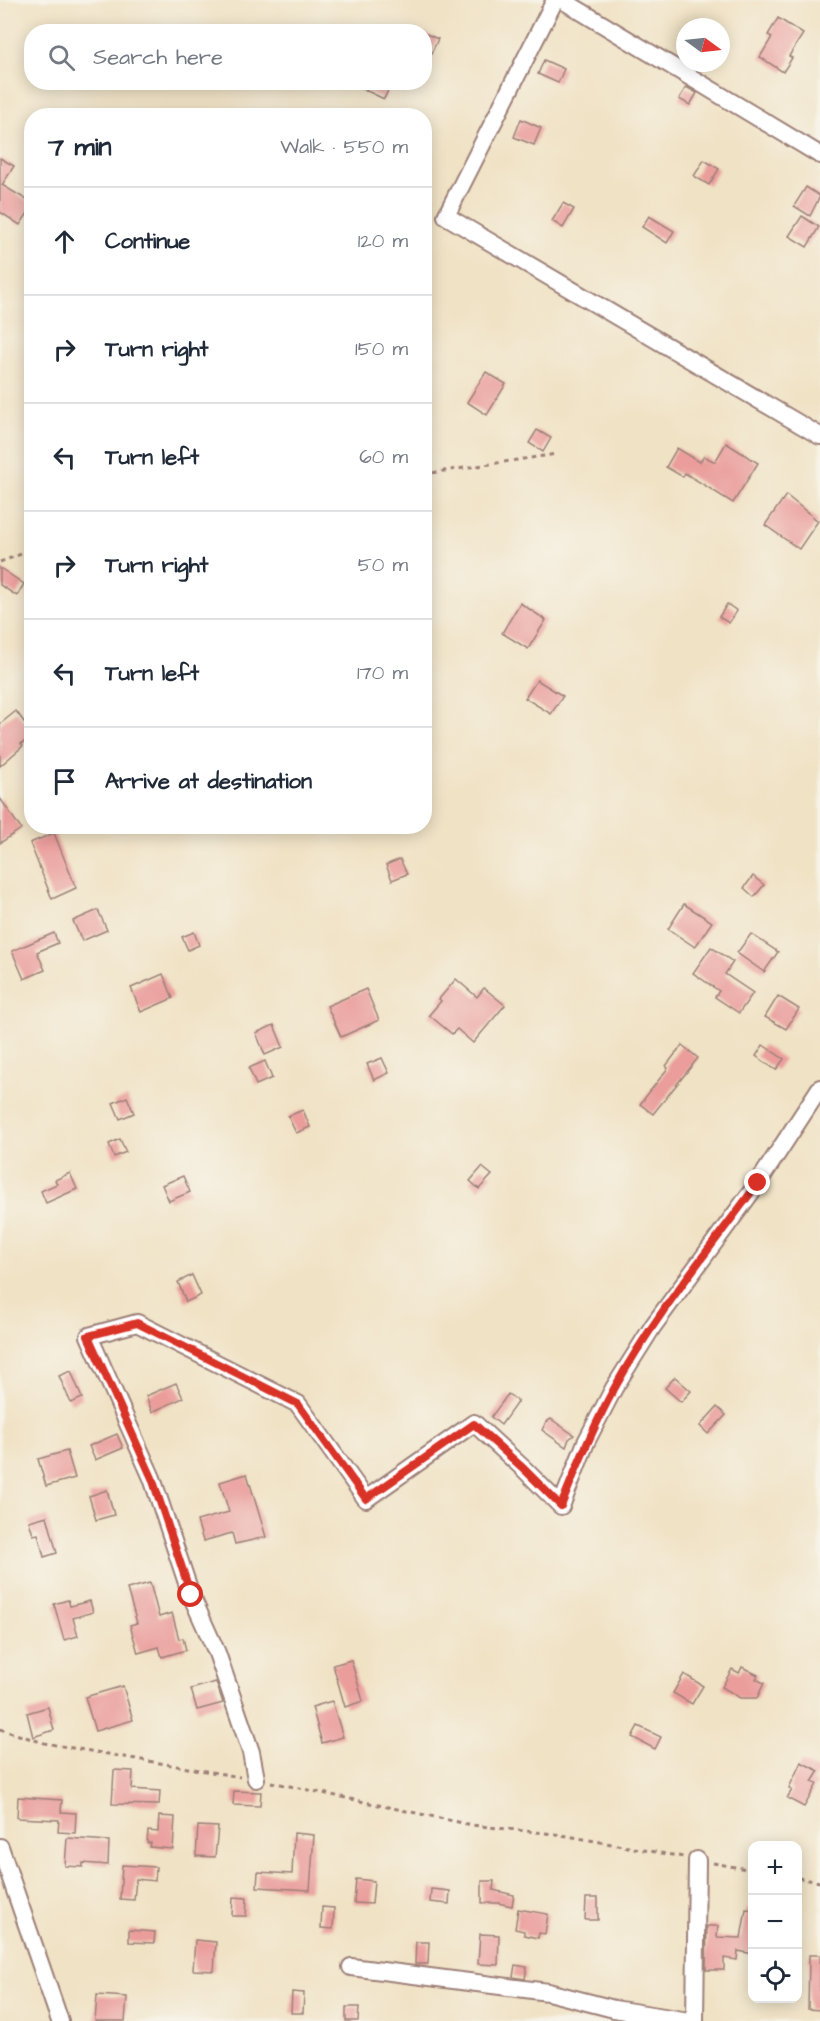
<!DOCTYPE html>
<meta charset="utf-8">
<style>
body{margin:0;font-family:"Architects Daughter",sans-serif;background:#f2f2f3;color:#1f2937}
.controls{position:absolute;right:18px;bottom:18px;display:grid;overflow:hidden;border-radius:12px;box-shadow:0 3px 15px #0003}
.controls button{width:54px;height:54px;display:grid;place-items:center;padding:0;border:0;border-bottom:2px solid #e0e1e3;background:#fff;color:#1f2937;font:30px sans-serif}
.compass{position:absolute;left:676px;top:18px;width:54px;height:54px;border-radius:50%;background:#fff;box-shadow:0 3px 15px #0003;rotate:105deg}
.stop{position:absolute;width:18px;height:18px;margin:-14px;border:4px solid #d93025;border-radius:50%;background:#fff}
.stop.end{background:#d93025;border-color:#fff;box-shadow:0 2px 6px #0008}
.list{margin:0;padding:0;list-style:none}
h2{display:flex;justify-content:space-between;align-items:center;height:78px;margin:0;padding:0 24px;font-size:26px}
h2 small{font-size:20px;font-weight:400;color:#747a83}
.list li{display:grid;grid-template-columns:39px 1fr auto;gap:18px;align-items:center;box-sizing:border-box;height:108px;padding:0 24px;border-top:2px solid #e0e1e3}
.list b{display:block;font-size:22px;white-space:nowrap}
.list em{font-size:20px;font-style:normal;color:#747a83}
.icon{flex:none;width:33px;height:33px;fill:none;stroke:currentColor;stroke-width:2;stroke-linecap:round;stroke-linejoin:round}
.map{position:relative;flex:none;width:820px;height:2021px;overflow:hidden}
.search{position:absolute;background:#fff;box-shadow:0 3px 15px #0003;left:24px;top:24px;width:408px;height:66px;display:flex;align-items:center;gap:15px;box-sizing:border-box;padding:0 21px;border-radius:24px;color:#747a83;font-size:22px}
.panel{position:absolute;background:#fff;box-shadow:0 3px 15px #0003;left:24px;top:108px;width:408px;height:726px;border-radius:24px}
.map>svg:first-child{display:block}
</style>
<div class="map">
<svg width="820" height="2021" viewBox="0 0 820 2021">
<rect width="100%" height="100%" fill="#f7f3e8"/>
<filter id="ink" filterUnits="userSpaceOnUse"><feTurbulence type="fractalNoise" baseFrequency=".0167" numOctaves="2"/><feDisplacementMap in="SourceGraphic" scale="12" xChannelSelector="R" yChannelSelector="G"/><feConvolveMatrix kernelMatrix="1 2 1 2 8 2 1 2 1" color-interpolation-filters="sRGB"/></filter>
<filter id="wash" filterUnits="userSpaceOnUse"><feTurbulence type="fractalNoise" baseFrequency=".008" numOctaves="4" result="noise"/><feDisplacementMap in="SourceGraphic" scale="24" xChannelSelector="R" yChannelSelector="G"/><feGaussianBlur stdDeviation="1.35" result="paint"/><feColorMatrix in="noise" values="0 0 0 0 0 0 0 0 0 0 0 0 0 0 0 0 0 1.4 0 .05"/><feComposite in="paint" operator="in"/></filter>
<g filter="url(#wash)">
<rect width="100%" height="100%" fill="#f0e2c5"/>
<g id="blocks">
<g fill="#ea9d9b">
<polygon points="778,18 803,34 789,56 792,58 783,72 760,57 772,37 768,35"/>
<polygon points="424,33 438,39 424,69"/>
<polygon points="544,60 564,69 558,83 538,74"/>
<polygon points="348,82 392,82 384,99"/>
<polygon points="686,87 697,93 690,105 679,99"/>
<polygon points="521,119 541,128 534,145 514,137"/>
<polygon points="0,158 14,166 2,185 32,203 32,207 20,225 0,212"/>
<polygon points="704,160 719,169 709,185 694,176"/>
<polygon points="806,187 820,196 810,216 794,206"/>
<polygon points="563,203 574,209 563,228 552,221"/>
<polygon points="649,216 674,231 667,243 642,227"/>
<polygon points="802,216 819,227 807,247 789,236"/>
<polygon points="486,372 506,384 487,415 467,402"/>
<polygon points="537,430 551,438 543,452 529,443"/>
<polygon points="726,443 758,463 733,503 685,473 683,477 666,467 677,448 700,462 704,456 715,462"/>
<polygon points="786,495 818,521 799,549 765,525"/>
<polygon points="0,568 24,584 17,596 0,585"/>
<polygon points="520,603 546,620 528,649 502,633"/>
<polygon points="727,604 737,611 729,623 719,617"/>
<polygon points="537,680 563,696 551,714 525,698"/>
<polygon points="16,711 24,722 32,718 32,737 21,744 23,746 0,766 0,724"/>
<polygon points="0,798 21,829 0,843"/>
<polygon points="54,833 76,888 52,899 30,843"/>
<polygon points="400,859 407,874 392,880 386,865"/>
<polygon points="753,876 764,885 754,897 744,888"/>
<polygon points="684,904 712,922 695,947 668,929"/>
<polygon points="98,910 107,930 82,941 73,921"/>
<polygon points="194,932 199,945 188,950 182,937"/>
<polygon points="54,933 58,943 37,952 45,970 24,979 12,951"/>
<polygon points="751,934 778,952 764,972 737,953"/>
<polygon points="711,947 733,962 725,974 753,993 739,1013 715,997 719,991 693,973"/>
<polygon points="163,974 173,998 141,1012 131,988"/>
<polygon points="456,979 477,997 484,988 505,1005 473,1043 457,1029 452,1034 429,1015 441,1001 439,999"/>
<polygon points="366,989 379,1020 341,1037 327,1006"/>
<polygon points="778,996 799,1009 786,1029 765,1017"/>
<polygon points="274,1025 283,1047 265,1055 256,1033"/>
<polygon points="682,1045 698,1058 653,1114 640,1104 668,1068 666,1066"/>
<polygon points="763,1045 784,1059 776,1070 756,1056"/>
<polygon points="382,1058 389,1073 374,1080 367,1064"/>
<polygon points="265,1061 272,1078 256,1085 249,1068"/>
<polygon points="127,1097 134,1113 120,1119 113,1103"/>
<polygon points="303,1110 310,1127 296,1133 288,1116"/>
<polygon points="120,1139 126,1152 114,1157 109,1144"/>
<polygon points="482,1167 492,1175 479,1189 470,1181"/>
<polygon points="70,1173 77,1189 46,1203 41,1191 57,1184 55,1180"/>
<polygon points="183,1176 190,1192 169,1201 162,1185"/>
<polygon points="192,1275 201,1295 186,1302 178,1282"/>
<polygon points="71,1371 82,1398 71,1403 59,1376"/>
<polygon points="675,1377 691,1391 681,1402 665,1388"/>
<polygon points="176,1383 183,1398 152,1412 146,1396"/>
<polygon points="508,1394 518,1401 501,1425 491,1417"/>
<polygon points="717,1407 726,1415 708,1434 700,1426"/>
<polygon points="551,1419 574,1435 569,1439 566,1447 542,1430 546,1422"/>
<polygon points="117,1434 123,1448 95,1460 89,1446"/>
<polygon points="67,1451 75,1478 46,1486 38,1459"/>
<polygon points="247,1474 266,1537 235,1544 232,1533 203,1541 197,1521 229,1512 220,1482"/>
<polygon points="107,1490 114,1515 96,1520 89,1496"/>
<polygon points="47,1516 57,1553 44,1557 38,1534 33,1535 29,1521"/>
<polygon points="150,1583 159,1617 172,1613 179,1639 183,1638 186,1650 162,1657 159,1647 138,1653 130,1625 137,1623 127,1589"/>
<polygon points="68,1600 70,1606 90,1601 93,1612 73,1618 78,1636 64,1640 54,1604"/>
<polygon points="351,1660 363,1701 345,1707 333,1665"/>
<polygon points="742,1667 758,1675 756,1679 764,1683 757,1698 740,1698 722,1687 732,1669 739,1673"/>
<polygon points="684,1674 703,1686 692,1704 673,1693"/>
<polygon points="216,1682 223,1703 197,1710 191,1689"/>
<polygon points="123,1686 133,1720 95,1731 85,1697"/>
<polygon points="332,1701 343,1737 322,1743 312,1707"/>
<polygon points="48,1707 54,1730 33,1737 27,1713"/>
<polygon points="638,1726 661,1737 655,1749 632,1737"/>
<polygon points="801,1762 819,1771 812,1782 817,1784 804,1807 787,1798 792,1790 789,1788"/>
<polygon points="114,1770 133,1771 132,1789 160,1791 159,1805 112,1804"/>
<polygon points="234,1791 261,1792 260,1806 233,1805"/>
<polygon points="18,1797 62,1800 61,1812 76,1813 75,1833 58,1832 59,1820 17,1818"/>
<polygon points="159,1816 175,1817 173,1849 150,1847 151,1843 147,1843 148,1831 158,1832"/>
<polygon points="198,1826 218,1827 215,1857 196,1856"/>
<polygon points="294,1833 314,1835 310,1890 257,1887 258,1872 292,1874"/>
<polygon points="67,1838 109,1841 108,1865 83,1863 83,1867 65,1866"/>
<polygon points="122,1865 156,1867 155,1881 136,1879 134,1900 120,1899"/>
<polygon points="356,1879 374,1881 372,1904 354,1903"/>
<polygon points="482,1881 494,1881 493,1890 514,1895 512,1906 498,1903 482,1903"/>
<polygon points="431,1889 450,1891 449,1904 430,1902"/>
<polygon points="233,1897 247,1898 246,1916 232,1916"/>
<polygon points="586,1898 598,1898 598,1920 585,1920"/>
<polygon points="322,1907 334,1908 333,1929 321,1928"/>
<polygon points="518,1909 548,1914 545,1934 539,1933 538,1938 524,1935 524,1931 515,1929"/>
<polygon points="746,1909 753,1910 753,1954 738,1951 737,1960 724,1958 724,1970 706,1970 707,1926 718,1926 717,1937 741,1938"/>
<polygon points="129,1930 155,1932 154,1943 129,1942"/>
<polygon points="480,1934 499,1935 498,1965 478,1964"/>
<polygon points="195,1940 216,1942 214,1971 193,1970"/>
<polygon points="416,1942 429,1942 428,1964 415,1964"/>
<polygon points="809,1955 820,1955 820,2010 808,2009"/>
<polygon points="515,1965 527,1967 525,1979 513,1977"/>
<polygon points="292,1992 304,1993 303,2013 291,2013"/>
<polygon points="97,1995 127,1997 125,2021 95,2021"/>
<polygon points="346,2007 359,2007 358,2021 346,2021"/>
</g>
</g>
</g>
<g filter="url(#ink)">
<use href="#blocks" fill-opacity="0" stroke="#9d8078" stroke-width="1.5"/>
<g fill="none" stroke-linecap="round" stroke-linejoin="round">
<g stroke="#9d8078" stroke-width="20">
<g id="minor">
<polyline points="555,0 446,216 820,436"/>
<polyline points="562,0 820,155"/>
<polyline points="256,1779 251,1752 217,1653 191,1595 152,1478 89,1336 137,1323 298,1404 366,1499 474,1423 524,1469 561,1506 586,1442 614,1388 653,1326 758,1183 820,1088"/>
<polyline points="0,1847 60,2021"/>
<polyline points="351,1967 548,1992 614,2009 689,2021"/>
<polyline points="695,2021 697,1860"/>
</g>
</g>
<g stroke="#9d8078" stroke-width="3" stroke-dasharray="4.5 4.5" stroke-linecap="butt">
<polyline points="424,474 557,454"/>
<polyline points="0,562 32,550"/>
<polyline points="0,1729 44,1743 240,1777"/>
<polyline points="271,1782 472,1825 562,1835 683,1857"/>
<polyline points="713,1863 752,1870"/>
<polyline points="798,1878 820,1882"/>
</g>
<use href="#minor" stroke="#fff" stroke-width="16"/>
</g>
</g>
<g fill="none" stroke-linecap="round" stroke-linejoin="round" filter="url(#ink)">
<path stroke="#d93025" stroke-width="8" d="M191,1595L152,1478L88,1336L137,1323L298,1404L366,1499L474,1424L524,1469L561,1506C577,1466 593,1427 614,1389C654,1316 709,1250 758,1183"/>
</g>
</svg>
<div class="controls">
<button>+</button>
<button>−</button>
<button><svg class="icon" aria-label="locate" viewBox="0 0 24 24"><circle cx="12" cy="12" r="6"/><path d="M12 2v4M12 18v4M2 12h4M18 12h4"/></svg></button>
</div>
<svg class="compass" viewBox="-18 -18 36 36"><path d="M0-13l5 13h-10z" fill="#e53935"/><path d="M0 13l5-13h-10z" fill="#747a83"/></svg>
<div class="stop" style="left:191px;top:1595px"></div>
<div class="stop end" style="left:758px;top:1183px"></div>
<div class="search"><svg class="icon" aria-label="search" viewBox="0 0 24 24"><circle cx="10" cy="10" r="6"/><path d="M15 15l6 6"/></svg>Search here</div>
<section class="panel">
<h2>7 min<small>Walk · 550 m</small></h2>
<ul class="list">
<li><svg class="icon" aria-label="ahead" viewBox="0 0 24 24"><path d="M12 20V5M6 11l6-6 6 6"/></svg><div><b>Continue</b></div><em>120 m</em></li>
<li><svg class="icon" aria-label="right" viewBox="0 0 24 24"><path d="M7 20v-9h11M14 6l5 5-5 5"/></svg><div><b>Turn right</b></div><em>150 m</em></li>
<li><svg class="icon" aria-label="left" viewBox="0 0 24 24"><path d="M17 20v-9H6M10 6l-5 5 5 5"/></svg><div><b>Turn left</b></div><em>60 m</em></li>
<li><svg class="icon" aria-label="right" viewBox="0 0 24 24"><path d="M7 20v-9h11M14 6l5 5-5 5"/></svg><div><b>Turn right</b></div><em>50 m</em></li>
<li><svg class="icon" aria-label="left" viewBox="0 0 24 24"><path d="M17 20v-9H6M10 6l-5 5 5 5"/></svg><div><b>Turn left</b></div><em>170 m</em></li>
<li><svg class="icon" aria-label="arrive" viewBox="0 0 24 24"><path d="M6 21V4h12l-3 4 3 4H6"/></svg><div><b>Arrive at destination</b></div></li>
</ul>
</section>
</div>
